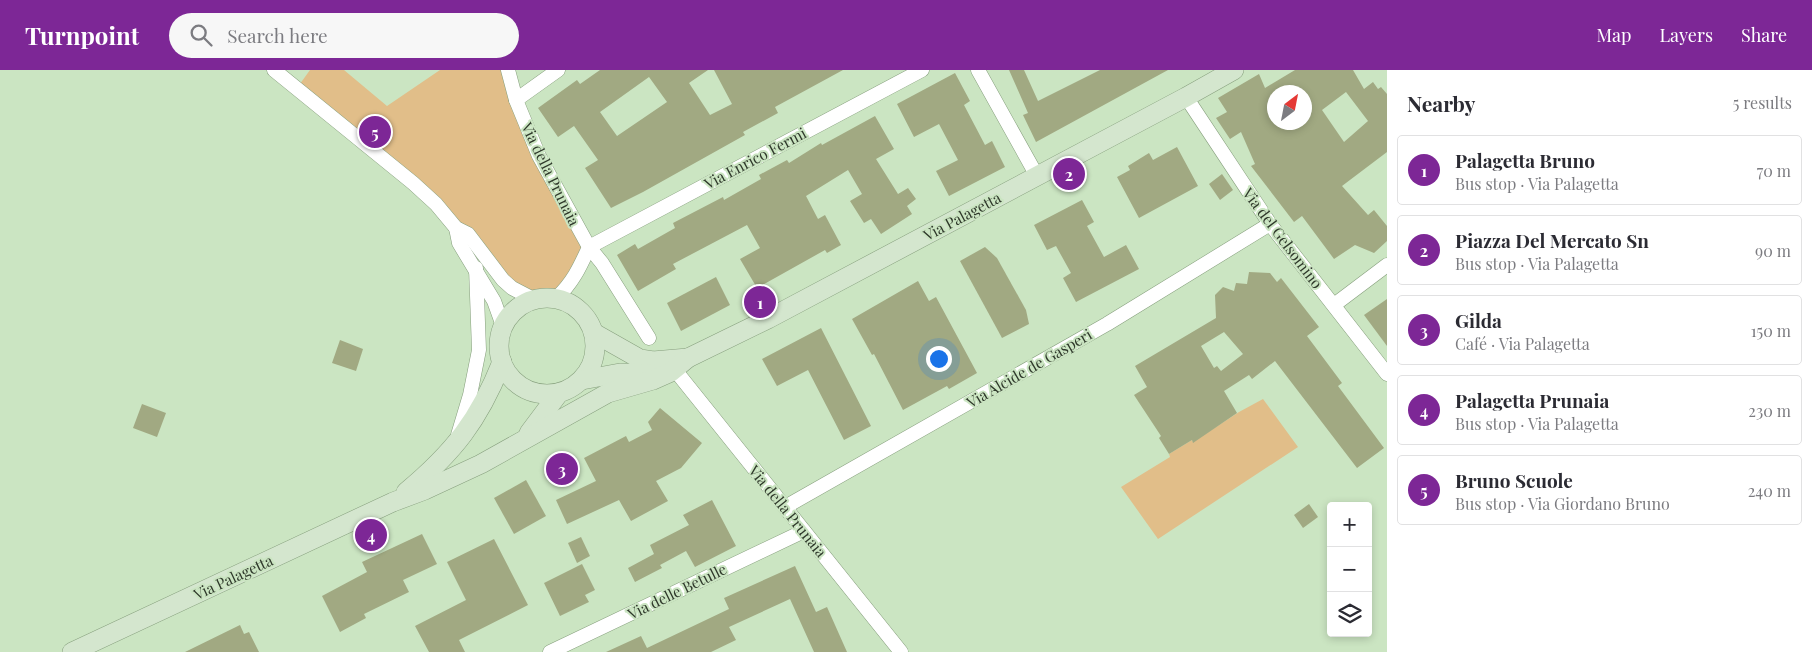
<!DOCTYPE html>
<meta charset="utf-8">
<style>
body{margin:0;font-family:"Playfair Display",serif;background:#f7f7f7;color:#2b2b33}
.controls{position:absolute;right:15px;bottom:15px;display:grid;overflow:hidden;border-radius:5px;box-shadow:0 2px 8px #0003}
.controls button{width:45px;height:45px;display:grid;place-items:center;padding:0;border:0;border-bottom:1px solid #e1e1e2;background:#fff;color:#2b2b33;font:25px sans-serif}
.compass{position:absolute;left:1267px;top:15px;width:45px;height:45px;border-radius:50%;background:#fff;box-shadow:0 2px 8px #0003;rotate:32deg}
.you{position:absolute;left:938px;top:288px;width:18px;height:18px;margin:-12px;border:4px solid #fff;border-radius:50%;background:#1a73e8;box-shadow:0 0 0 8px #1a73e833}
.badge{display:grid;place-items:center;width:32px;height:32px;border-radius:50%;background:#7d2796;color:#fff;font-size:16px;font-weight:700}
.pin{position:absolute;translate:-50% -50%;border:2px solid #fff;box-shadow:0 1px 5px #0006}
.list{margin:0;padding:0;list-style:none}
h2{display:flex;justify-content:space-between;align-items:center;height:65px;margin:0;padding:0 20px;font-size:21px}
h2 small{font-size:16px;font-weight:400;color:#7c7c81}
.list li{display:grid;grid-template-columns:32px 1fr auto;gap:15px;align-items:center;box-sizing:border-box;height:70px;margin:0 10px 10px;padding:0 10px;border:1px solid #e1e1e2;border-radius:5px}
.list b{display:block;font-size:19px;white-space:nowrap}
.list p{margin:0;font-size:16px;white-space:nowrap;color:#7c7c81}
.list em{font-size:16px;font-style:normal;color:#7c7c81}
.icon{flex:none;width:28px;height:28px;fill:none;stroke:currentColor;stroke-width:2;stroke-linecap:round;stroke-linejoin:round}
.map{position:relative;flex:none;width:1387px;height:582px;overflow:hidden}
header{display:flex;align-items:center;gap:30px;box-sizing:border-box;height:70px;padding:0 25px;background:#7d2796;color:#fff}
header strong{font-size:24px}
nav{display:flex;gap:28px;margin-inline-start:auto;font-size:18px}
.search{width:350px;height:45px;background:#f7f7f7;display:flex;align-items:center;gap:12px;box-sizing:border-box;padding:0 18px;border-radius:28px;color:#7c7c81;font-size:19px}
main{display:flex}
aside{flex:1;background:#fff}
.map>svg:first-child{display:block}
</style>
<header>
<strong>Turnpoint</strong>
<div class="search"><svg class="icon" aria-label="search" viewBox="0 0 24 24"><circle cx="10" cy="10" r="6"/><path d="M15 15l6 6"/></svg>Search here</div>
<nav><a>Map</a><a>Layers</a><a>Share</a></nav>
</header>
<main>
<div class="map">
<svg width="1387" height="582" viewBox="0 0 1387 582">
<rect width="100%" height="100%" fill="#cbe5c2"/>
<g fill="#e1be89">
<polygon points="310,0 344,0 387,36 440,0 508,0 516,30 589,177 556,228 535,230 524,225 475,172 297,18"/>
<polygon points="1263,329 1298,377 1158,469 1121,417 1170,387 1169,384 1192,370 1193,372 1239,342"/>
</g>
<g fill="#a1a982" fill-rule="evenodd">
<path d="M600,0H708L689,13L710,45L732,34L714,0H843L775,37L778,43L743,62L745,65L643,122L611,138L585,98L598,90L574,56L558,67L538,38L577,10L580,14ZM649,7L667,32L617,66L600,42Z"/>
<polygon points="1009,0 1024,0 1038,31 1100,0 1168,0 1036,72 1023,45 1028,43"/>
<path d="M1295,0H1353L1364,19L1373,12L1378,19L1381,17L1387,24V82L1342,116L1368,145L1374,140L1387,156V171L1374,183L1355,175L1334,189L1302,146L1294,152L1251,96L1255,94L1241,62L1230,69L1216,48L1227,42L1218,28L1259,4L1265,18ZM1274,22H1304V52H1274ZM1346,22L1368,51L1344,72L1322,40Z"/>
<polygon points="955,3 970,31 964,35 985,75 992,71 1005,97 949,126 936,101 958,90 939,54 914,67 897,34"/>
<polygon points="875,46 894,79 876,89 898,124 908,118 916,129 907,136 912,144 881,164 871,149 864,153 850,131 862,124 848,100 806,126 818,149 825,145 841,175 827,183 825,180 757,218 740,189 760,178 747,155 673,194 676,199 638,221 617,185 635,174 638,179 675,158 673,153 723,127 724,130 761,109 759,105 787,90 789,93 821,73 822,75"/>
<polygon points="1177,77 1198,116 1139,148 1117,107 1130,100 1128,96 1149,83 1153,90"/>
<polygon points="1222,104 1233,120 1220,130 1209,114"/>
<polygon points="1082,130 1094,152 1087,156 1104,187 1126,175 1139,199 1076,232 1063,208 1071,203 1056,176 1047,180 1034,155"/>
<polygon points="985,177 997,188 1026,240 1029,254 1002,268 960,191"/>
<path d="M1249,202L1270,203L1277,212L1281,208L1319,257L1307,266L1342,313L1338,316L1384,378L1357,398L1275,291L1252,309L1249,305L1224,321L1237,343L1193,373L1192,370L1169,384L1159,368L1161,366L1134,325L1147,317L1135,296L1216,248L1215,225L1223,217L1234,221L1236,213L1247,214ZM1224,262L1243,284L1221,301L1217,296L1214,298L1201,276Z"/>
<polygon points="716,207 730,235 681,261 667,233"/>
<polygon points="918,211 929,231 936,227 977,303 949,319 947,316 903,340 874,284 872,285 852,249"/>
<polygon points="1387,229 1387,276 1364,245"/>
<polygon points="821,258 871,356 844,370 808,300 777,316 762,289"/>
<polygon points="340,270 363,279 356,301 332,293"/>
<polygon points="142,334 166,343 157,367 133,358"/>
<polygon points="660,338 702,373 681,398 656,411 668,431 631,451 619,430 567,454 556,430 596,411 584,388 626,366 629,372 652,360 648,352"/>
<polygon points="526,410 546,446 514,464 494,428"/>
<polygon points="712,430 736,476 695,497 686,481 660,495 662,498 635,512 628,498 654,484 650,475 689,455 683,445"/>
<polygon points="1309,434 1318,447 1303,458 1294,445"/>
<polygon points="422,464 437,494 403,510 409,522 364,544 366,548 340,562 322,526 367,502 362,492"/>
<polygon points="581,467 590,486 577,493 568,473"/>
<polygon points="494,469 528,535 459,570 465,582 429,582 415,556 466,530 447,492"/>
<polygon points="582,494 595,520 585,525 589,532 560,546 544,513"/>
<polygon points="795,496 816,542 827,537 847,582 814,582 790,529 729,557 736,570 711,582 606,582 641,566 647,578 729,539 724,528"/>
<polygon points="240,555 244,564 249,562 259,582 185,582"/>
</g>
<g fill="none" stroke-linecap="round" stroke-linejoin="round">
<g stroke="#869f7d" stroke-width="15">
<g id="street">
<polyline points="274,0 413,113 436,134 456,158 468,164 503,210 512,218 535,230"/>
<polyline points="508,0 516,30 539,86 589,177 602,193 649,268"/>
<polyline points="978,0 1037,106"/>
<polyline points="1186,27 1270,154 1387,304"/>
<polyline points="516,30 558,0"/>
<polyline points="456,158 459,173 494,231 503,256"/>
<polyline points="589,177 922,0"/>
<path d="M556,228C572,214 580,197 589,177"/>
<polyline points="1334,235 1387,195"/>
<polyline points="675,300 901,582"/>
<polyline points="458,365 470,325 479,280 476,198"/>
<polyline points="785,437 1107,254 1270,154"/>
<polyline points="550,582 804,461"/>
</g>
</g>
<g stroke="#869f7d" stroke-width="20">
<g id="secondary">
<circle cx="547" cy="276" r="48"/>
<polyline points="594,263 640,289 653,291 688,288"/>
<polyline points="582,310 620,303 652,304"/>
<polyline points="529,363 559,323"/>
<path d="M406,422C454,382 479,350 502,292"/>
<polyline points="72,582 393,432 425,420 481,394 608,323 653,310 671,302 688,288 768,249 1186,27 1234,0"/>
</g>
</g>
<use href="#street" stroke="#fff" stroke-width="14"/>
<use href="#secondary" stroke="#d4e6ce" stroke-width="19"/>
</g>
<g text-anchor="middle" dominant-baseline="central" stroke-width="4" stroke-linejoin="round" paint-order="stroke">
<g font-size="15" fill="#2f392b" stroke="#cbe5c2">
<text transform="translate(755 88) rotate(-28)">Via Enrico Fermi</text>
<text transform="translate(551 104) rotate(64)">Via della Prunaia</text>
<text transform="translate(962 146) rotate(-28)">Via Palagetta</text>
<text transform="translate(1283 168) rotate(53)">Via del Gelsomino</text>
<text transform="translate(1029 298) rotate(-30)">Via Alcide de Gasperi</text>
<text transform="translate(788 441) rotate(51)">Via della Prunaia</text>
<text transform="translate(233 507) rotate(-25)">Via Palagetta</text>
<text transform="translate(677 521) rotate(-26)">Via delle Betulle</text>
</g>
</g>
</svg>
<div class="controls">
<button>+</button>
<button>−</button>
<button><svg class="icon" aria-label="layers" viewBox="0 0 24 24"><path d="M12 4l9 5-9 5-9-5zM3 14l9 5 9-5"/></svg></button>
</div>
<svg class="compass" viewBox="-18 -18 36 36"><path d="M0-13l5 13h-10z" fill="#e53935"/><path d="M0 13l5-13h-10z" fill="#7c7c81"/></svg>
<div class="you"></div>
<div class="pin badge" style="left:760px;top:232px">1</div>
<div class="pin badge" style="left:1069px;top:104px">2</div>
<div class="pin badge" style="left:562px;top:399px">3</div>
<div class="pin badge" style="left:371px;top:465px">4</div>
<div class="pin badge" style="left:375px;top:62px">5</div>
</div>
<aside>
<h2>Nearby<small>5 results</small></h2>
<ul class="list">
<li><span class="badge">1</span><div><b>Palagetta Bruno</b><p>Bus stop · Via Palagetta</p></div><em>70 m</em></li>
<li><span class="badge">2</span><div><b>Piazza Del Mercato Sn</b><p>Bus stop · Via Palagetta</p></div><em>90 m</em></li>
<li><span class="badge">3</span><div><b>Gilda</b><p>Café · Via Palagetta</p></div><em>150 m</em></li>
<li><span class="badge">4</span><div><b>Palagetta Prunaia</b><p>Bus stop · Via Palagetta</p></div><em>230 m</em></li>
<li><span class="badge">5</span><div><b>Bruno Scuole</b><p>Bus stop · Via Giordano Bruno</p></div><em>240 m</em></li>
</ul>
</aside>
</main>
